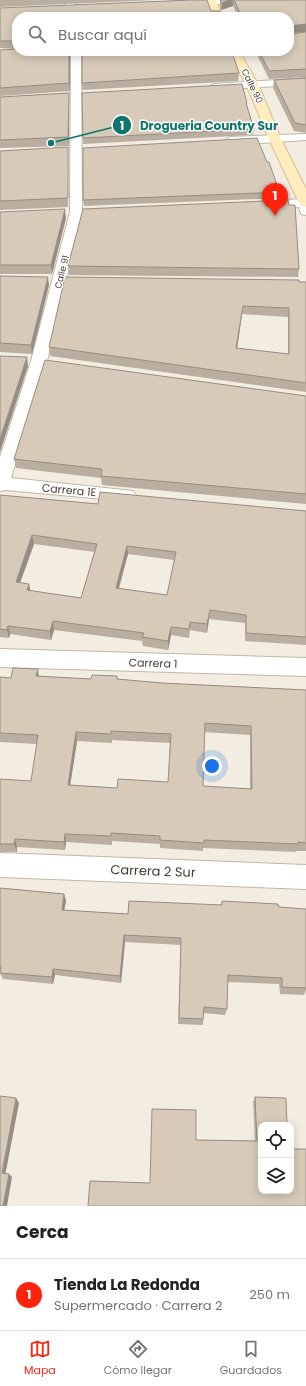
<!DOCTYPE html>
<html lang="es">
<meta charset="utf-8">
<style>
body{margin:0;font-family:Poppins,sans-serif;background:#f2f2f2;color:#202124}
.controls{position:absolute;right:12px;bottom:12px;display:grid;overflow:hidden;border-radius:8px;box-shadow:0 2px 10px #0003}
.controls button{width:36px;height:36px;display:grid;place-items:center;padding:0;border:0;border-bottom:1px solid #e0e0e0;background:#fff;color:#202124;font:20px sans-serif}
.you{position:absolute;left:212px;top:766px;width:14px;height:14px;margin:-10px;border:3px solid #fff;border-radius:50%;background:#1a73e8;box-shadow:0 0 0 6px #1a73e833}
.badge{display:grid;place-items:center;width:26px;height:26px;border-radius:50%;background:#ff220c;color:#fff;font-size:13px;font-weight:700}
.pin{position:absolute;translate:-50% -33px;filter:drop-shadow(0 1px 2px #0008)}
.pin::after{content:'';position:absolute;top:21px;width:14px;height:12px;background:inherit;clip-path:polygon(0 0,100% 0,50% 100%)}
.list{margin:0;padding:0;list-style:none}
h2{display:flex;justify-content:space-between;align-items:center;height:52px;margin:0;padding:0 16px;font-size:17px}
h2 small{font-size:13px;font-weight:400;color:#757577}
.list li{display:grid;grid-template-columns:26px 1fr auto;gap:12px;align-items:center;box-sizing:border-box;height:72px;padding:0 16px;border-top:1px solid #e0e0e0}
.list b{display:block;font-size:15px;white-space:nowrap}
.list p{margin:0;font-size:13px;white-space:nowrap;color:#757577}
.list em{font-size:13px;font-style:normal;color:#757577}
.icon{flex:none;width:22px;height:22px;fill:none;stroke:currentColor;stroke-width:2;stroke-linecap:round;stroke-linejoin:round}
.map{position:relative;flex:none;width:306px;height:1206px;overflow:hidden}
.search{position:absolute;background:#fff;box-shadow:0 2px 10px #0003;left:12px;right:12px;top:12px;height:44px;display:flex;align-items:center;gap:10px;box-sizing:border-box;padding:0 14px;border-radius:16px;color:#757577;font-size:15px}
.sheet{height:124px;background:#fff}
nav{display:flex;justify-content:space-around;align-items:center;box-sizing:border-box;height:56px;border-top:1px solid #e0e0e0;background:#fff;font-size:11px;color:#757577}
nav a{display:grid;justify-items:center;gap:2px}
nav .on{color:#ff220c}
.map>svg:first-child{display:block}
</style>
<div class="map">
<svg width="306" height="1206" viewBox="0 0 306 1206">
<rect width="100%" height="100%" fill="#f2ece1"/>
<g fill="none" stroke-linecap="round" stroke-linejoin="round">
<g stroke="#c1b6a7" stroke-width="2">
<g id="street">
<polygon points="65,0 75,0 77,17 67,17"/>
<polygon points="189,0 258,0 253,3 186,5 186,1"/>
<polygon points="71,51 81,51 82,212 47,361 11,478 133,491 136,495 133,499 127,501 5,490 0,491 0,457 31,361 70,212"/>
<polygon points="306,78 306,84 214,90 209,87 214,84"/>
<polygon points="306,134 306,140 230,145 224,141 230,137"/>
<polygon points="306,199 306,215 301,214 299,207 263,209 257,205 263,201"/>
<polygon points="0,649 306,658 306,676 0,667"/>
<polygon points="0,853 306,865 306,889 0,877"/>
</g>
</g>
<g stroke="#d9c18f" stroke-width="2">
<g id="secondary">
<polygon points="206,0 216,0 222,17 212,17"/>
<polygon points="227,51 239,51 258,84 281,139 306,189 306,207 301,206 299,203 269,139 246,84"/>
</g>
</g>
<use href="#street" fill="#fff" fill-rule="evenodd"/>
<use href="#secondary" fill="#ffecbf" fill-rule="evenodd"/>
</g>
<g fill="#b9ae9f" fill-rule="evenodd">
<polygon points="0,0 155,0 0,7"/>
<path d="M220,0H306V77L269,79L255,51H289V17H238L233,6L221,10L220,6ZM306,32L290,34V33Z"/>
<polygon points="0,8 211,11 17,17 17,49 0,48"/>
<polygon points="0,50 70,51 70,91 0,96"/>
<polygon points="239,73 238,81 82,90 82,83"/>
<polygon points="306,78 306,133 294,131 273,88 274,80"/>
<polygon points="69,93 69,146 0,148 0,97"/>
<polygon points="247,103 247,108 254,129 253,135 83,144 83,138"/>
<polygon points="0,151 68,156 68,207 0,210"/>
<polygon points="267,162 277,185 284,192 283,198 84,206 83,200"/>
<polygon points="289,205 299,269 298,277 69,275 68,266"/>
<polygon points="0,212 66,218 52,274 0,274"/>
<polygon points="0,276 49,285 32,354 0,352"/>
<path d="M299,282H306V392L50,356L49,347ZM242,314L288,317V354L237,348Z"/>
<polygon points="306,396 306,504 102,485 101,478 16,468 14,459"/>
<path d="M0,495L98,504L306,511V645L245,641V623L209,619L207,633L190,630L189,638L171,635L168,650L143,646L142,641L54,630L51,640L10,634L9,638L0,637ZM34,544L95,552L81,598L30,591L20,583ZM128,554L174,560L167,595L119,589Z"/>
<path d="M39,676L91,679L117,676L118,679L162,683L306,690V851H296V852L203,848V851L160,848V844L112,841V845L66,842L65,850L17,847V852H0V779L31,781L37,744L0,742V677L11,678ZM204,732L250,735V789L203,786ZM112,740L170,743L168,782L117,788L70,785L77,741L112,743Z"/>
<polygon points="0,888 64,894 66,901 64,910 128,914 221,905 222,901 279,907 306,909 306,990 304,995 280,994 279,984 227,982 227,1009 225,1015 204,1013 203,1025 178,1024 181,945 125,942 121,983 55,975 53,984 3,979 0,973"/>
<polygon points="255,1097 261,1191 150,1183 196,1140 255,1141 253,1102"/>
</g>
<g fill="#968d82">
<polygon points="229,0 233,0 233,6 221,10 222,3"/>
<polygon points="306,24 306,32 289,33 289,26"/>
<polygon points="69,51 70,51 70,91 69,83"/>
<polygon points="69,93 69,146 68,137"/>
<polygon points="65,209 66,218 52,274 51,265"/>
<polygon points="48,277 49,285 32,354 31,345"/>
<polygon points="243,306 242,314 236,357 236,348"/>
<polygon points="27,357 28,366 0,452 0,439"/>
<polygon points="32,535 34,544 17,591 16,582"/>
<polygon points="127,546 128,554 116,597 116,588"/>
<polygon points="29,584 31,593 27,590"/>
<polygon points="210,610 209,619 207,633 207,624"/>
<polygon points="53,621 54,630 51,640 50,631"/>
<polygon points="8,626 10,634 9,638 7,630"/>
<polygon points="171,627 171,635 168,650 168,641"/>
<polygon points="38,669 39,679 36,676"/>
<polygon points="76,732 77,741 69,793 68,785"/>
<polygon points="65,834 66,842 65,850 64,842"/>
<polygon points="15,839 17,847 17,852 14,844"/>
<polygon points="64,894 66,901 63,917 62,910"/>
<polygon points="124,935 125,942 121,983 120,976"/>
<polygon points="53,969 55,975 53,984 52,977"/>
<polygon points="16,1098 19,1103 5,1176 2,1173"/>
<polygon points="9,1174 12,1177 7,1206 3,1206"/>
</g>
<g fill="#d7cab9" stroke="#968d82" fill-rule="evenodd">
<polygon points="191,0 207,0 211,11 220,11 222,17 17,17 17,41 0,41 0,8"/>
<polygon points="220,0 229,0 222,3"/>
<polygon points="234,0 306,0 306,24 289,26 289,17 242,17"/>
<polygon points="289,28 290,34 306,32 306,69 269,71 259,51 289,51"/>
<polygon points="17,49 17,51 69,51 69,83 0,88 0,50"/>
<polygon points="82,51 230,51 234,58 239,73 82,83"/>
<polygon points="306,78 306,125 295,123 274,80"/>
<polygon points="242,84 247,103 246,103 254,129 83,138 82,93"/>
<polygon points="69,93 68,137 0,140 0,97"/>
<polygon points="257,138 267,162 269,162 277,185 281,184 284,192 83,200 83,148"/>
<polygon points="68,147 68,198 0,201 0,151"/>
<polygon points="288,200 289,205 295,205 299,269 68,266 83,209"/>
<polygon points="65,209 51,265 0,265 0,212"/>
<polygon points="0,276 48,277 31,345 0,343"/>
<path d="M65,277L299,280V282H306V383L49,347ZM243,306L289,308V354L236,348Z"/>
<polygon points="0,356 27,357 0,439"/>
<polygon points="45,360 306,396 306,494 101,476 102,469 14,459"/>
<path d="M100,492L306,511V637L246,633V615L210,610L207,624L190,622L189,629L171,627L168,641L142,637L144,633L53,621L50,631L8,626L7,630L0,629V495L98,504ZM32,535L97,544L81,598L27,590L29,584L16,582ZM127,546L176,552L167,595L116,588Z"/>
<path d="M13,668L38,669L36,676L91,679L92,675L117,676V679L162,683L306,690V843L298,842V844L204,840V843L160,840V836L111,833V836L65,834L64,842L15,839L14,844H0V779L31,781L38,735L0,733V677L11,678ZM205,723L251,726L252,789L203,786ZM111,731L171,734L168,782L118,779L117,788L68,785L76,732L111,734Z"/>
<polygon points="0,888 64,894 62,910 128,914 129,901 222,905 222,901 278,904 279,907 306,909 306,988 282,987 282,978 228,975 227,1009 204,1007 203,1019 179,1018 181,938 124,935 120,976 53,969 52,977 0,973 1,966 0,966"/>
<polygon points="0,1096 16,1098 2,1173 9,1174 3,1206 0,1206"/>
<polygon points="255,1097 286,1098 287,1125 261,1125 261,1191 291,1191 291,1149 306,1149 306,1206 88,1206 90,1181 150,1183 152,1109 196,1110 196,1140 257,1141"/>
</g>
<g text-anchor="middle" dominant-baseline="central" stroke-width="3" stroke-linejoin="round" paint-order="stroke">
<g font-size="9" fill="#443c32" stroke="#fff">
<text transform="translate(252 86) rotate(64)">Calle 90</text>
<text transform="translate(62 272) rotate(-76)">Calle 91</text>
</g>
<g font-size="11" fill="#443c32" stroke="#fff">
<text transform="translate(69 490) rotate(5)">Carrera 1E</text>
<text transform="translate(153 663) rotate(2)">Carrera 1</text>
</g>
<g font-size="13" fill="#443c32" stroke="#fff">
<text transform="translate(153 871) rotate(2)">Carrera 2 Sur</text>
</g>
</g>
<path fill="none" stroke="#0f766e" stroke-width="1.5" d="M51 143L122 125"/>
<g fill="#0f766e" stroke="#fff" stroke-width="1.5">
<circle cx="51" cy="143" r="4"/>
<circle cx="122" cy="125" r="10"/>
</g>
<g font-size="12" text-anchor="middle" font-weight="bold" fill="#fff">
<text x="122" y="130">1</text>
</g>
<g font-size="12" text-anchor="middle" font-weight="bold" fill="#0f766e" stroke="#fff" stroke-width="3" stroke-linejoin="round" paint-order="stroke">
<text x="209" y="130">Drogueria Country Sur</text>
</g>
</svg>
<div class="controls">
<button><svg class="icon" aria-label="locate" viewBox="0 0 24 24"><circle cx="12" cy="12" r="6"/><path d="M12 2v4M12 18v4M2 12h4M18 12h4"/></svg></button>
<button><svg class="icon" aria-label="layers" viewBox="0 0 24 24"><path d="M12 4l9 5-9 5-9-5zM3 14l9 5 9-5"/></svg></button>
</div>
<div class="you"></div>
<div class="pin badge" style="left:275px;top:216px">1</div>
<div class="search"><svg class="icon" aria-label="search" viewBox="0 0 24 24"><circle cx="10" cy="10" r="6"/><path d="M15 15l6 6"/></svg>Buscar aquí</div>
</div>
<section class="sheet">
<h2>Cerca<small></small></h2>
<ul class="list">
<li><span class="badge">1</span><div><b>Tienda La Redonda</b><p>Supermercado · Carrera 2</p></div><em>250 m</em></li>
</ul>
</section>
<nav>
<a class="on"><svg class="icon" aria-label="map" viewBox="0 0 24 24"><path d="M3 6l6-2 6 2 6-2v14l-6 2-6-2-6 2zM9 4v14M15 6v14"/></svg>Mapa</a>
<a><svg class="icon" aria-label="directions" viewBox="0 0 24 24"><path d="M12 3l9 9-9 9-9-9zM9 14v-3h6M13 9l2 2-2 2"/></svg>Cómo llegar</a>
<a><svg class="icon" aria-label="saved" viewBox="0 0 24 24"><path d="M7 4h10v16l-5-4-5 4z"/></svg>Guardados</a>
</nav>
